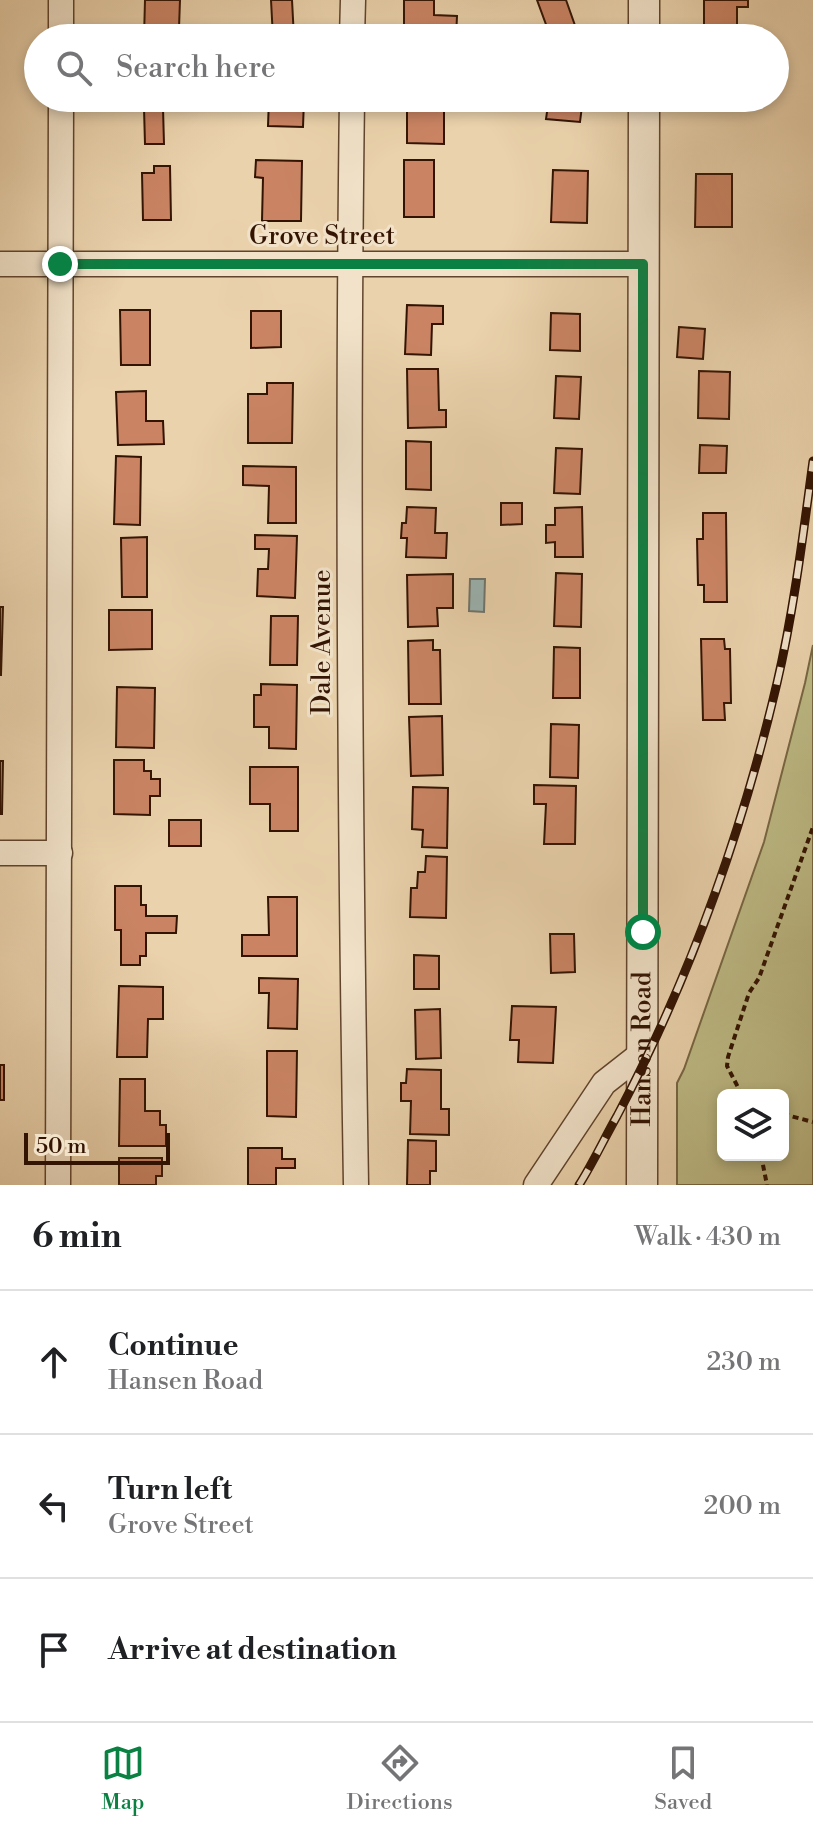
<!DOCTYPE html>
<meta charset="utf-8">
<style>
body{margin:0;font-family:"Libre Bodoni",serif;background:#f2f2f2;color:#202124}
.controls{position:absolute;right:24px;bottom:24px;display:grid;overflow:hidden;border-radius:12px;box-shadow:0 4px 12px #0003}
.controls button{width:72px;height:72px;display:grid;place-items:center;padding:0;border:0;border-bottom:2px solid #e0e0e0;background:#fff;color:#202124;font:40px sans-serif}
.scale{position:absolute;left:24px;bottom:20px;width:146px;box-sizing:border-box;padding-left:8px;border:4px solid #331403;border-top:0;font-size:22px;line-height:28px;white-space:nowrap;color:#331403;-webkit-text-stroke:6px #f1e2c9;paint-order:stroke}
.stop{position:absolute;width:24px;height:24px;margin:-18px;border:6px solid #0b8043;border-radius:50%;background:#fff}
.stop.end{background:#0b8043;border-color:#fff;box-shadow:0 2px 8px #0008}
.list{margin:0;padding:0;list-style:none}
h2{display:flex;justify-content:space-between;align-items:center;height:104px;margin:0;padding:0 32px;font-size:34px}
h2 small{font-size:26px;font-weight:400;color:#757577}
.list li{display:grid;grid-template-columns:52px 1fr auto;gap:24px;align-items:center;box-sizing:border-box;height:144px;padding:0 32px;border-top:2px solid #e0e0e0}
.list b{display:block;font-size:30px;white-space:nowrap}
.list p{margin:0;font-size:26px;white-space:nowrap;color:#757577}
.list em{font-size:26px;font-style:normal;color:#757577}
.icon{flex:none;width:44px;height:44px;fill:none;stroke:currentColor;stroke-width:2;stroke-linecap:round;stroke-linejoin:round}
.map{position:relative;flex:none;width:813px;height:1185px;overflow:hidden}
.search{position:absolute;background:#fff;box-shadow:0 4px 12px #0003;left:24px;right:24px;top:24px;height:88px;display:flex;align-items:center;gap:20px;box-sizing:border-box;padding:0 28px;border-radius:44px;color:#757577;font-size:30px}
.sheet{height:536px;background:#fff}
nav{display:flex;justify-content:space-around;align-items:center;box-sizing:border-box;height:112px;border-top:2px solid #e0e0e0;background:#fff;font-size:22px;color:#757577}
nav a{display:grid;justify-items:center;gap:4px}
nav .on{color:#0b8043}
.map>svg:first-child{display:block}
</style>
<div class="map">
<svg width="813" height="1185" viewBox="0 0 813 1185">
<rect width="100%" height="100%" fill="#ead2ac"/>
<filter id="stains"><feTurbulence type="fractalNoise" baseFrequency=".0025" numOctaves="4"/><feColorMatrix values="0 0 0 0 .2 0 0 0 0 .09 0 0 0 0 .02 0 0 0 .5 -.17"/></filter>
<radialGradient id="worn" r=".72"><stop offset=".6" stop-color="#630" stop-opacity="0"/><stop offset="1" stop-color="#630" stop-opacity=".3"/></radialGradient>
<path fill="#bdba85" stroke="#786744" stroke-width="2" fill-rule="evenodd" d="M813,645V1185H677V1083L684,1069L764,842L805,683ZM723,1095H783V1155H723Z"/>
<polygon fill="#9bb5b3" stroke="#71756d" stroke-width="2" points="470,579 485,579 484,612 469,611"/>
<g fill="#ca8464" stroke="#331403" stroke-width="2">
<polygon points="145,0 180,0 179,28 171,28 171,38 144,38"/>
<polygon points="271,0 292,0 294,38 273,38"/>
<polygon points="404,0 434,0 434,15 457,16 456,38 404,36"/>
<polygon points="537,0 566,0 578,34 567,38 551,38"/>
<polygon points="704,0 748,0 748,7 737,7 737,38 704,38"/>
<polygon points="269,98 304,99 303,127 268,126"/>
<polygon points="407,98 444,98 444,144 407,143"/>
<polygon points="549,98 583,98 580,122 546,119"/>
<rect x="706" y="98" width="26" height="6"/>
<polygon points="144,108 163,108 164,144 145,144"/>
<polygon points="256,160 302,161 301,221 262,221 263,178 255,177"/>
<rect x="404" y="160" width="30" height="57"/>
<polygon points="154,166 170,166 171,220 143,220 142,173 154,173"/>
<polygon points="553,170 588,171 587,223 551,222"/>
<polygon points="696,174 732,174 732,227 695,227"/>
<polygon points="407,305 443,306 443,324 432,324 431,355 405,354"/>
<polygon points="120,310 150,310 150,365 121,365"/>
<polygon points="251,311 281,311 281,347 251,348"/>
<polygon points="551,313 580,314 580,351 550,350"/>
<polygon points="679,327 705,329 703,359 677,357"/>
<polygon points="407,369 438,369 439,410 446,410 446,427 408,428"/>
<polygon points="699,371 730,372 729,419 698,418"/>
<polygon points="556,376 581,377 579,419 554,418"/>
<polygon points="267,383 293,383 292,443 248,443 248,394 267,394"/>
<polygon points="146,391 146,421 163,421 164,444 118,445 116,392"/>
<polygon points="406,441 431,442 431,490 406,489"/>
<polygon points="700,445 727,446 726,473 699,473"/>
<polygon points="556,448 582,449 580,494 554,493"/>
<polygon points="116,456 141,457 140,525 114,524"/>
<polygon points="243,466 296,467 296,523 268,523 269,486 243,485"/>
<polygon points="501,503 522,503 522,524 501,525"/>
<polygon points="407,507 436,508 435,533 447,533 446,558 406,557 407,538 401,538 402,523 406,523"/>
<polygon points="582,507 583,557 555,557 555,542 546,543 546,525 555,525 555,508"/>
<polygon points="703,513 726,513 727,602 704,602 704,585 698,585 697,539 703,539"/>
<polygon points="255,535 297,536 295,598 257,596 258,569 268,569 269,549 255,549"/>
<polygon points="147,537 147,597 122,597 121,538"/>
<polygon points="556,573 582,574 581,627 554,626"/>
<polygon points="453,574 453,608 437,608 438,626 408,627 407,575"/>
<polygon points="0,607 3,607 1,675 0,675"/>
<polygon points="109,610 152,610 152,649 109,650"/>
<polygon points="271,616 298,616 297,665 270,665"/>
<polygon points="701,639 724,639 725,649 730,649 731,703 724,703 725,720 703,720"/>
<polygon points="433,640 433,650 440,650 441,704 409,704 408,641"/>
<polygon points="554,647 580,648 580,698 553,698"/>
<polygon points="261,684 297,685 296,749 269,748 269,727 254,727 254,695 261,695"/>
<polygon points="117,687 155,688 154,748 116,747"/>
<polygon points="442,716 443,775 411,776 409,717"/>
<polygon points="551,724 579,725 578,778 550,777"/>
<polygon points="114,760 144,760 144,771 151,771 151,779 160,779 160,796 150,796 150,815 114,814"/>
<polygon points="0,761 3,761 2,814 0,814"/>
<polygon points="250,767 298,767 298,831 270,831 270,804 250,804"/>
<polygon points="534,785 576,786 575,844 544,844 546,804 534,804"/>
<polygon points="413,787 448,788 447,848 422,847 423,830 412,829"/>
<rect x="169" y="820" width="32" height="26"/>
<polygon points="426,856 447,857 446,918 410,917 411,888 417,888 418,872 425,872"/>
<polygon points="115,886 141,886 141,905 146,905 146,916 177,916 176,933 146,933 146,956 140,956 140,965 121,965 121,930 115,930"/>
<polygon points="268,897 297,897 297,956 242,956 242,935 269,935"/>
<polygon points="550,934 574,934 575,972 551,973"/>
<polygon points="414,955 439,956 439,989 414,989"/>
<polygon points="259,978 298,979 297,1029 268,1028 269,993 259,993"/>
<polygon points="119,986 163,987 163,1019 148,1019 147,1057 117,1057"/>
<polygon points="512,1006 556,1007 553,1063 518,1062 519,1040 510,1040"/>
<polygon points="440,1009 441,1058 416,1059 415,1010"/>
<polygon points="267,1051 297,1051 296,1117 267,1116"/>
<rect x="0" y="1065" width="4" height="35"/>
<polygon points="407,1069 441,1070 441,1109 449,1109 449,1135 410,1134 411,1101 401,1101 401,1083 406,1083"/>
<polygon points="120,1079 145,1079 145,1111 160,1111 160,1125 166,1125 166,1146 119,1146"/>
<polygon points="408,1140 436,1141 436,1171 430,1171 430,1185 407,1185"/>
<polygon points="248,1148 282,1148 282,1159 295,1159 295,1168 276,1168 276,1185 248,1185"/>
<polygon points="119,1158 162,1158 162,1176 156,1176 156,1185 119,1185"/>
</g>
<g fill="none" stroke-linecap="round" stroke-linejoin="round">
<g stroke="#61442d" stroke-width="27">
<g id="minor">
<polyline points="61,38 61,0"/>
<polyline points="352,38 353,0"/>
<path d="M352,98C347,460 350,823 356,1185"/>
<polyline points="0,264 643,264"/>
<polyline points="0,853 60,853"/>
<polyline points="58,1185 61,98"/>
<polyline points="536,1185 604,1083 641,1054"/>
</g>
</g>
<g stroke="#61442d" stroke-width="33">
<g id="tertiary">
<polyline points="644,38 644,0"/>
<path id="s1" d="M642,1185L644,98"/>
</g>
</g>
<g stroke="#331403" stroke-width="4" stroke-dasharray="6 4" stroke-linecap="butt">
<polyline points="742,1095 727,1066 728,1057 749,993 759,978 813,827"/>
<polyline points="783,1114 813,1122"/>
<polyline points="761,1155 767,1185"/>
</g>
<use href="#minor" stroke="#f1e2c9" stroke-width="24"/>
<use href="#tertiary" stroke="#f1e2c9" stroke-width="30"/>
<g stroke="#331403" stroke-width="9">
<path id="rail" d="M579,1185C593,1163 604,1139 617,1116C689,980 742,833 777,683C794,610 803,535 813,461"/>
</g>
<use href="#rail" stroke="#f1e2c9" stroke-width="6" stroke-dasharray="18" stroke-linecap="butt"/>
</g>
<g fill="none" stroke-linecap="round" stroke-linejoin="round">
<polyline stroke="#0b8043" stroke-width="10" points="60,264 643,264 643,932"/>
</g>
<g text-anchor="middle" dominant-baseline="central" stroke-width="6" stroke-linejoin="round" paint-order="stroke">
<g font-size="26" fill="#331403" stroke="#f1e2c9">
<text x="322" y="236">Grove Street</text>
<text transform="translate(322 642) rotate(-90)">Dale Avenue</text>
<text stroke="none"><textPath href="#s1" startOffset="136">Hansen Road</textPath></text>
</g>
</g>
<rect width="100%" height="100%" filter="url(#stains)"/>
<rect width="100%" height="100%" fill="url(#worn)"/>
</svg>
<div class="controls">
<button><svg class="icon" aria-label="layers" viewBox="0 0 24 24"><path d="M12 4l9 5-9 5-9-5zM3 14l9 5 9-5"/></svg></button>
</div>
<div class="scale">50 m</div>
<div class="stop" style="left:643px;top:932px"></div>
<div class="stop end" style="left:60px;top:264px"></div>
<div class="search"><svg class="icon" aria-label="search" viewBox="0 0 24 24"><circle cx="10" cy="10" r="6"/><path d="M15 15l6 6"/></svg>Search here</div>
</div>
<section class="sheet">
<h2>6 min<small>Walk · 430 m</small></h2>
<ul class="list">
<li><svg class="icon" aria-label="ahead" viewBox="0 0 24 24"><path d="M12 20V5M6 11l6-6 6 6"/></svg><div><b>Continue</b><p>Hansen Road</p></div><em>230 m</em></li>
<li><svg class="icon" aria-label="left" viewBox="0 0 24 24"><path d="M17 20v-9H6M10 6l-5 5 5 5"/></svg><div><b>Turn left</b><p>Grove Street</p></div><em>200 m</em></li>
<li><svg class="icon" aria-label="arrive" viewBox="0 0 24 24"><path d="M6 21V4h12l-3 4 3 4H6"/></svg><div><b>Arrive at destination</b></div></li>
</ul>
</section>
<nav>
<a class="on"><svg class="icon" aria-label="map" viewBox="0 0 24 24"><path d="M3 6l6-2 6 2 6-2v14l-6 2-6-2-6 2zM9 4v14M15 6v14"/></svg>Map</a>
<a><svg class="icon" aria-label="directions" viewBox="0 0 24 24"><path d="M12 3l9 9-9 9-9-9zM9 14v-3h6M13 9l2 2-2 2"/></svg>Directions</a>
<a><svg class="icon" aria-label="saved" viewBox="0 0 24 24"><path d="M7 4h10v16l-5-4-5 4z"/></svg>Saved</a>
</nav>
